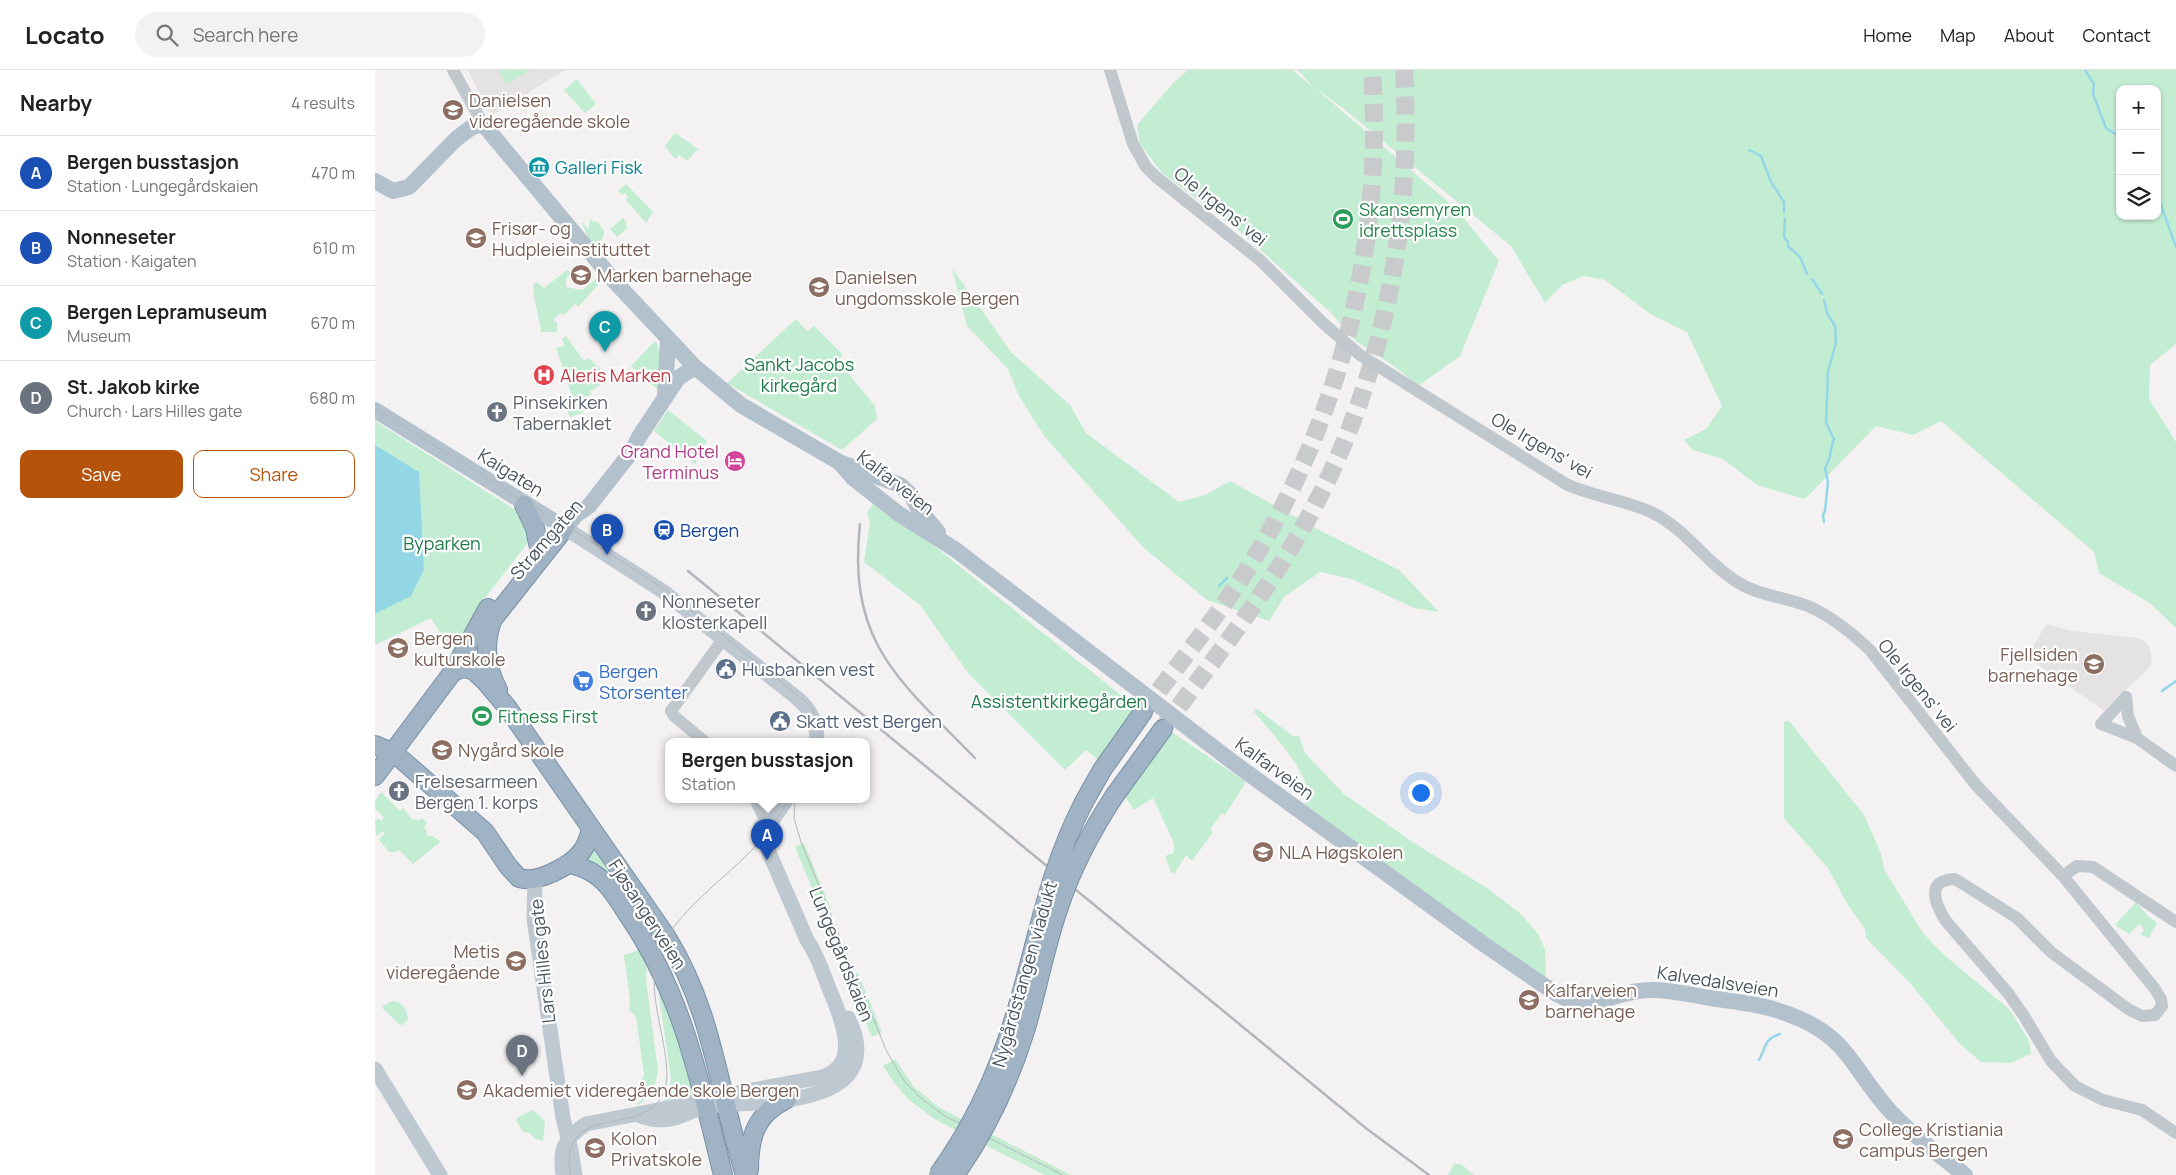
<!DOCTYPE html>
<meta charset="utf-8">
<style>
body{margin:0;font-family:Manrope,sans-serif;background:#f2f2f2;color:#222}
.controls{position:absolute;right:15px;top:15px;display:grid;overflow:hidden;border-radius:10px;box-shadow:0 1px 4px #0004}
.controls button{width:45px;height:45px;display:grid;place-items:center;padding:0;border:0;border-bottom:1px solid #e0e0e0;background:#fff;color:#222;font:25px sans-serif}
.you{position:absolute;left:1045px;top:722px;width:18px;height:18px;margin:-12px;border:4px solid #fff;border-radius:50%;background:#1a73e8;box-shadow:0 0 0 8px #1a73e833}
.badge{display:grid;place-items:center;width:32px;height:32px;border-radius:50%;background:#b45309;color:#fff;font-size:16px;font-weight:700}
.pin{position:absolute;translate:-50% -41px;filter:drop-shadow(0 1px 2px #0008)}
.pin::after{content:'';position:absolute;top:26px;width:18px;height:15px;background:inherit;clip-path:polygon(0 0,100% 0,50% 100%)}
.popup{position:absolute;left:290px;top:668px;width:205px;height:65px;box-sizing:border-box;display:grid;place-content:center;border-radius:10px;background:#fff;filter:drop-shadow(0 1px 4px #0005);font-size:16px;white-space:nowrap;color:#767676}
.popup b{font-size:19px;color:#222}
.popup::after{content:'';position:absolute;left:50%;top:100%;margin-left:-10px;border:10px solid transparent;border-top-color:#fff}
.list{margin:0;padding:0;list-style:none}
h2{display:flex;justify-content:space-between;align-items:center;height:65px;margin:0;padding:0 20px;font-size:21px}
h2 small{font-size:16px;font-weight:400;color:#767676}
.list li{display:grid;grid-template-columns:32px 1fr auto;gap:15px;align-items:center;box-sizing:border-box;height:75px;padding:0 20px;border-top:1px solid #e0e0e0}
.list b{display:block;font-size:19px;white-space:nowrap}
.list p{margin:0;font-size:16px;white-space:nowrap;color:#767676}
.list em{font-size:16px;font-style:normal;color:#767676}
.actions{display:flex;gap:10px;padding:15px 20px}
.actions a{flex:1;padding:11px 0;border:1px solid #b45309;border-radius:10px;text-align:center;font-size:18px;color:#b45309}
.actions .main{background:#b45309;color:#fff}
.icon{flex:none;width:28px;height:28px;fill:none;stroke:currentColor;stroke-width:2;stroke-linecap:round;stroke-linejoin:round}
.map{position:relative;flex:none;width:1801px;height:1105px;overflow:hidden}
header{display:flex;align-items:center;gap:30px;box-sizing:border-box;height:70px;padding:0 25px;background:#fff;border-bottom:1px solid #e0e0e0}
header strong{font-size:24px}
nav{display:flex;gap:28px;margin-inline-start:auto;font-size:18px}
.search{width:350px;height:45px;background:#f2f2f2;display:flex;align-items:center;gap:12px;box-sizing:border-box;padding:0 18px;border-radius:28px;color:#767676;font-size:19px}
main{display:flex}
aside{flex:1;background:#fff}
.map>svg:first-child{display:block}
</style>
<header>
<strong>Locato</strong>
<div class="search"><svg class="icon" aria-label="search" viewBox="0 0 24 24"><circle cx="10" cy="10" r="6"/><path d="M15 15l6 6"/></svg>Search here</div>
<nav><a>Home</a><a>Map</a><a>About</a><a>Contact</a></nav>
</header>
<main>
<aside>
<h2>Nearby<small>4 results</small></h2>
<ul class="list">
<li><span class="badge" style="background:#1a4fb4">A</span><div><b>Bergen busstasjon</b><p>Station · Lungegårdskaien</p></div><em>470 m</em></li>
<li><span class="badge" style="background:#1a4fb4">B</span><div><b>Nonneseter</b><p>Station · Kaigaten</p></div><em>610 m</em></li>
<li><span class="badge" style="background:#0f9aa8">C</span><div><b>Bergen Lepramuseum</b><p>Museum</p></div><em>670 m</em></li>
<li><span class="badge" style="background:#6b7280">D</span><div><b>St. Jakob kirke</b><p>Church · Lars Hilles gate</p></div><em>680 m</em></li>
</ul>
<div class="actions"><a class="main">Save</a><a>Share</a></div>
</aside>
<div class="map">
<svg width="1801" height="1105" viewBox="0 0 1801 1105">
<rect width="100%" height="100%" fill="#f3f1f1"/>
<g fill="#e4e2e2">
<polygon points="93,0 190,0 116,46"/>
<polygon points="1672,554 1697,561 1763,568 1771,572 1775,579 1777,590 1774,598 1729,641 1651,586"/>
</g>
<g fill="#c3edd2" fill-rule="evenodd">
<polygon points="123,0 156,0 131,14"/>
<path d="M813,0H917L938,17L923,0H1801V274L1775,295L1774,329L1801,372V558L1776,534L1724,503L1719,482L1566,351L1538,365L1501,356L1430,429L1382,415L1348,389L1318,380L1309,370L1331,359L1347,336L1312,262L1277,245L1230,210L1209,206L1187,215L1170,233L1136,176L969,39L939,17L1080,138L1124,191L1085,286L1043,316L1023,299L981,271L955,242L862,159L787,103L765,74L762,55L799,12ZM1745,19H1782V146H1745Z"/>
<polygon points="202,9 221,34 210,43 189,20"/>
<polygon points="300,63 323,79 312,91 304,85 300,89 290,76"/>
<polygon points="251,114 278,142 271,153 251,130 253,127 250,123 247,125 243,121"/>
<polygon points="216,148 217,151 223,152 229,161 228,168 222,174 226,179 223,181 215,171 207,154 208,153 213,159"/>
<polygon points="248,148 251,152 252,158 242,167 235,159"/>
<polygon points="577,198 636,282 695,335 711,363 804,432 830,425 855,411 948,462 1024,500 1064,542 1039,538 977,509 945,502 909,527 894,551 832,530 769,478 669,366 643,324 633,299 592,256"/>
<path d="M192,200L196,203L191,208V217L207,220L221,209L225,213L203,237L200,234L189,245L185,243L178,250L182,253V262H166C165,247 156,225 159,213H163L169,218Z"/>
<polygon points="421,249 432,261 439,256 467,284 464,292 500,336 502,349 467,380 352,313"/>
<polygon points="191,266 209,291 214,288 225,299 227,307 222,310 225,315 214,322 217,324 208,330 206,329 199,332 181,278 189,276 187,269"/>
<path d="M280,271C289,283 286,306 282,319L256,296Z"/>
<polygon points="207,330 210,338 208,343 195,347 190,337"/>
<polygon points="293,340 332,371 321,387 321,395 279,361"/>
<path d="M0,351L142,441C148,452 156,462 151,475L103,537L77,582L56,548L0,575Z"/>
<polygon points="499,432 549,468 762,638 725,691 711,680 690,700 593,603 545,535 489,492 495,452 492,443"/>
<path d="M882,639L918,666H924L930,683L969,724L1039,773L1112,818L1146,844L1163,864L1170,879L1171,910L930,735C931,727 934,720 930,712C921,688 896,662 880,643L879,640Z"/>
<polygon points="1414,651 1489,745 1505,781 1510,801 1548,863 1568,884 1635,940 1654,971 1656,984 1636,993 1606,992 1584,973 1535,913 1491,868 1490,859 1473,835 1453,798 1409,748 1409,652"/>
<polygon points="795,661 871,712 850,745 847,743 835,759 838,762 817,791 811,785 799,804 796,802 790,786 799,783 799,773 778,728 759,740 750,726"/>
<polygon points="6,722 25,741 28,738 38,750 40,749 43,751 47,748 52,753 49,758 52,760 51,762 53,766 58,766 65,772 38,794 24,780 21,782 14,782 4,769 10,764 8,761 1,766 0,752 3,748 6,751 9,747 0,739 0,731"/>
<polygon points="429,773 456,839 447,843 420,777"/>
<polygon points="215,774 242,809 239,811 209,790"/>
<polygon points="1761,832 1772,845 1782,853 1774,868 1766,865 1769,860 1765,854 1754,864 1740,855"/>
<polygon points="264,878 272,889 271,909 283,1000 279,1020 263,1036 263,1033 267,1030 264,1015 269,1005 261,946 254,940 255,930 249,885 261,881"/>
<polygon points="483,903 507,962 497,967 472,907"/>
<polygon points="282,912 296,943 320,1024 286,1034 293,1024 296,1008"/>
<path d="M17,931C28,932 31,939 33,949L28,955L24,954L8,939V936Z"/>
<polygon points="520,989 539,1017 565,1038 696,1105 670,1105 561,1050 533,1029 520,1014 508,996"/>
<polygon points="158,1040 170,1051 168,1071 160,1069 154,1062 148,1062 141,1050 143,1047"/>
<polygon points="1079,1094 1086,1094 1099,1105 1073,1105"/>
</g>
<polygon fill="#93d7e7" points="0,375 44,402 49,500 36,526 0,544"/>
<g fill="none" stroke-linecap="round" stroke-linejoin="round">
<g stroke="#93d7e7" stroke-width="2.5">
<polyline points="1710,0 1719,14 1718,24 1731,58 1745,67"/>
<polyline points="1374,80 1386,86 1396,112 1409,132 1409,142"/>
<polyline points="1782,124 1801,177"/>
<polyline points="1410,149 1409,167 1413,172 1413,176 1425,187 1432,204"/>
<polyline points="1437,209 1447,224"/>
<path d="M1449,230L1452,243L1460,256L1461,273L1453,301L1451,353L1459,369C1455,379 1456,390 1450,398L1453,412L1450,441L1448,445L1449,452"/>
<polyline points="844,516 852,508"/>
<polyline points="1787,621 1801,611"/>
<path d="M1384,990C1392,976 1388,970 1405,964"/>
</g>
<g stroke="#c9cacc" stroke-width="18" stroke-dasharray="18 9" stroke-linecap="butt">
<path d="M768,642C804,593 843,546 875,495C966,347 1009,173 997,0"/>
<path d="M788,658C832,598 879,540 917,476C1003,334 1039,165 1029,0"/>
</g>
<g stroke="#7790a8" stroke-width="20">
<g id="trunk">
<polyline points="149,435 160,458 163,474"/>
<polyline points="77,603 113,538"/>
<path d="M123,620C111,597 108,573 118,549L190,458"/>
<path d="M0,675L19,683L110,762L133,796L144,808C162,814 196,796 207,781C212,775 214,767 216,759"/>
<path d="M0,706L77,603L86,598L98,600L109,610L132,637L291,866C339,943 343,1021 370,1105"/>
<polyline points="740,725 788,659"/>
<polyline points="709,732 727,700 768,642"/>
<path d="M195,794C227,801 237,820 253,845C308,925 325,1012 348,1105"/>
<path d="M374,1100C374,1066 381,1044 412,1029"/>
</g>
</g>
<g stroke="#c0c8ce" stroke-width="12">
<polyline points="78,0 108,54"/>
<path d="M735,0L758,74L771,97L780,106L886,191L948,253L985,285L1191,414C1219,427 1251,430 1278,443C1312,460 1332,494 1364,513C1385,526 1410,527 1433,536C1456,546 1477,563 1495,580L1601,715L1688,806L1780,919L1786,929L1787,936L1780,945L1767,946L1753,939L1676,882L1642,848L1580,809C1550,810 1560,833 1570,850L1633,923L1649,946L1676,991L1700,1016L1728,1030L1767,1040L1801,1063"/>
<polyline points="1751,627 1726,654 1762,668 1801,696"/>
<polyline points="1751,627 1753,646 1762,668"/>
<polyline points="329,671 299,646 296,641 348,569"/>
<polyline points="380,729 392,754"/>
<polyline points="1688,806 1702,796 1718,797 1801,852"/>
</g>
<g stroke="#bec8d1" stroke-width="15">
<path d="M190,458L289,522L422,628C436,640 442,652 442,671"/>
<polyline points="160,809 159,849 188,1048 196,1080 200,1105"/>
<polyline points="0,999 65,1105"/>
<path d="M263,1045C278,1052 296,1051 311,1044C318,1041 325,1037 332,1036C374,1031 493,1040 481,970C480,962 476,955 473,948"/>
<path d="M188,1105C184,1079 189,1069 211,1054L303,1036L329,1029L447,1007C489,995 464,942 453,916C447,900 442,884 432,870L393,780L386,756L397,751L412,729"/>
</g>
<g stroke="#b3c1cd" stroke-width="16">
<polyline points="0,111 18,121 34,117 81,69 97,57 108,54 241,213 320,297 366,335 464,392 525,415 536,425 543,438 563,462"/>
<polyline points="290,325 293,270"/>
<polyline points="0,340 190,458 201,445 214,436 257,381 264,367 303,308 320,297"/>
<path d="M464,392L478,408L524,444L581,480L859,693L1107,873L1180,923C1220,946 1236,920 1275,920C1295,919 1315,925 1335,928C1361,932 1387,934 1413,944C1474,966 1476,998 1515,1041C1537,1065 1564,1085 1590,1105"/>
</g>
<use href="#trunk" stroke="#a0b3c4" stroke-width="18"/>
<g stroke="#b4b6bb" stroke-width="1">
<path d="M0,338L145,429L206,465L291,520L430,631C441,643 446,655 445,671"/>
<polyline points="420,729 419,748 426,772 512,982 529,1011 547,1029 570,1046 688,1105"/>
<path d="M195,1105C183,1021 286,1079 292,1007C292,971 275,932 280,897C286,853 346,812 376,781C391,766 403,747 414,729"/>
</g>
<g stroke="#b4b6bb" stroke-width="2.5">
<path d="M485,454C472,573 524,610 600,688"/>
<polyline points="313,501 992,1059 1054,1105"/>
</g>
<g stroke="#7790a8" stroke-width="20" stroke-linecap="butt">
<g id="trunk-bridge">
<path d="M563,1105C597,1058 621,1007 638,952C662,876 671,805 709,732"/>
<path d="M580,1105C612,1060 635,1010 651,958C663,918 670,876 684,837C697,797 717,760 740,725"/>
</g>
</g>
<use href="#trunk-bridge" stroke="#a0b3c4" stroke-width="18"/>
</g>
<defs>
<g id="school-disc" transform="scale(1.125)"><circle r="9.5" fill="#8d6e63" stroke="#fff"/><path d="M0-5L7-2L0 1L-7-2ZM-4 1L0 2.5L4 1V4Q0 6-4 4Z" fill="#fff"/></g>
<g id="museum-disc" transform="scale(1.125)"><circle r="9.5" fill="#0f9aa8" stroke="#fff"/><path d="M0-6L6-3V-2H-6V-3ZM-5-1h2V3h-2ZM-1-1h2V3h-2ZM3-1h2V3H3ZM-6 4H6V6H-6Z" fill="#fff"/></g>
<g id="stadium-disc" transform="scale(1.125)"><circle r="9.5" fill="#2e9e5b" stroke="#fff"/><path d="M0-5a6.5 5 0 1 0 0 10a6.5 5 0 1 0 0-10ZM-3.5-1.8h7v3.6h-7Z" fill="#fff"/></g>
<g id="university-disc" transform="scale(1.125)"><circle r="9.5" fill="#8d6e63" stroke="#fff"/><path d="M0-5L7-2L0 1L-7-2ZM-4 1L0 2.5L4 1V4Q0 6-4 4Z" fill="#fff"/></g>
<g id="hospital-disc" transform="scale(1.125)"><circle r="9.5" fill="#e0444e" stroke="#fff"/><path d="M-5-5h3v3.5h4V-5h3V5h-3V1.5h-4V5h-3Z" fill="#fff"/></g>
<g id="church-disc" transform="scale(1.125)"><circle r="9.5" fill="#6b7280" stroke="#fff"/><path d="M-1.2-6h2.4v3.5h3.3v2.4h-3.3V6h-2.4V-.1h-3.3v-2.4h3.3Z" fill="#fff"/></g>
<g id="hotel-disc" transform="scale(1.125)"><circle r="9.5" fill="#d1479c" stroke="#fff"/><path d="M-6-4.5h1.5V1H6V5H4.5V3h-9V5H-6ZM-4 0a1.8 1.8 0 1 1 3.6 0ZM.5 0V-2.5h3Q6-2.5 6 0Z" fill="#fff"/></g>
<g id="station-disc" transform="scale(1.125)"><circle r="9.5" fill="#1a4fb4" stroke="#fff"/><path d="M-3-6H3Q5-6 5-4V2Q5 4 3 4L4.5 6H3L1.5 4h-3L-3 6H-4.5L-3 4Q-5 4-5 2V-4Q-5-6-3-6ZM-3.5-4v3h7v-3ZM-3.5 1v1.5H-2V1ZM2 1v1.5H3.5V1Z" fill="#fff"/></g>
<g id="civic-disc" transform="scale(1.125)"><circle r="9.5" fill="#5c6f8a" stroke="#fff"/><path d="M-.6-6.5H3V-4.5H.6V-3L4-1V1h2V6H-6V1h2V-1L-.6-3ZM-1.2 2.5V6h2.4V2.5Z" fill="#fff"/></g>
<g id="supermarket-disc" transform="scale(1.125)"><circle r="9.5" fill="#3f7fe0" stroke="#fff"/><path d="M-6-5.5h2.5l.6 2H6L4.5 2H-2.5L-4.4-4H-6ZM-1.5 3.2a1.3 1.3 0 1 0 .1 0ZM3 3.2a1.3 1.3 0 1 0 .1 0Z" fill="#fff"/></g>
</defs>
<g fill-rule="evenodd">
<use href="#school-disc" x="78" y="40"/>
<use href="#museum-disc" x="164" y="97"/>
<use href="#stadium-disc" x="968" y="149"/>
<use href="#university-disc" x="101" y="168"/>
<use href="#school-disc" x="206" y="205"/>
<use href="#school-disc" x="444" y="217"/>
<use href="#hospital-disc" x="169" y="305"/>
<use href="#church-disc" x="122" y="342"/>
<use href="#hotel-disc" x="360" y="391"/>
<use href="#station-disc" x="289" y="460"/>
<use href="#church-disc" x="271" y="541"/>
<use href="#university-disc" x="23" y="578"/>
<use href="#school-disc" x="1719" y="594"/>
<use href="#civic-disc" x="351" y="599"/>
<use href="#supermarket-disc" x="208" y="611"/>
<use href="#stadium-disc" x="107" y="646"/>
<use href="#civic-disc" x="405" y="651"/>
<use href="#school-disc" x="67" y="680"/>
<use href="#church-disc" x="24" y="721"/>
<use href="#university-disc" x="888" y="782"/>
<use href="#school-disc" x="141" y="891"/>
<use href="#school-disc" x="1154" y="930"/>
<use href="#school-disc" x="92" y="1020"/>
<use href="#university-disc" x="1468" y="1069"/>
<use href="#school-disc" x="220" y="1078"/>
</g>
<g text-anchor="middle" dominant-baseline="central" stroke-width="4.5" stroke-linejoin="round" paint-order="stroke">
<g font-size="18" fill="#785e54" stroke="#fff" text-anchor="start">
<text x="94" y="30">Danielsen<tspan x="94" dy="21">videregående skole</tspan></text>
<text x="117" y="158">Frisør- og<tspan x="117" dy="21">Hudpleieinstituttet</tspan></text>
<text x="222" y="205">Marken barnehage</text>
<text x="460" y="207">Danielsen<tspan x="460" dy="21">ungdomsskole Bergen</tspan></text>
<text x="39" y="568">Bergen<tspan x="39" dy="21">kulturskole</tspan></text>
<text x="1703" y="584" text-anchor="end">Fjellsiden<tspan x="1703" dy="21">barnehage</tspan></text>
<text x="83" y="680">Nygård skole</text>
<text x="904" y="782">NLA Høgskolen</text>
<text x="125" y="881" text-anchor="end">Metis<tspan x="125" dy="21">videregående</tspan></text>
<text x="1170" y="920">Kalfarveien<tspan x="1170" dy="21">barnehage</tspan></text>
<text x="108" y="1020">Akademiet videregående skole Bergen</text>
<text x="1484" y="1059">College Kristiania<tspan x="1484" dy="21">campus Bergen</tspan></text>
<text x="236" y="1068">Kolon<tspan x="236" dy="21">Privatskole</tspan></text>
</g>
<g font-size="18" fill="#0d838f" stroke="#fff" text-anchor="start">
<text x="180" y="97">Galleri Fisk</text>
</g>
<g font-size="18" fill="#4a555d" stroke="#fff">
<text transform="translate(846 136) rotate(39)">Ole Irgens' vei</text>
<text transform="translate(1167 375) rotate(30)">Ole Irgens' vei</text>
<text transform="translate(136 402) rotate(32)">Kaigaten</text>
<text transform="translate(521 412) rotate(38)">Kalfarveien</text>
<text transform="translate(171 469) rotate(-49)">Strømgaten</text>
<text transform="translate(1543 615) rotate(51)">Ole Irgens' vei</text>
<text transform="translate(900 698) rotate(36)">Kalfarveien</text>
<text transform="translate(273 844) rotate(57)">Fjøsangerveien</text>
<text transform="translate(467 884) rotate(68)">Lungegårdskaien</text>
<text transform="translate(167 891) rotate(-96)">Lars Hilles gate</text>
<text transform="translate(649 904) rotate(-74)">Nygårdstangen viadukt</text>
<text transform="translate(1343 911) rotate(9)">Kalvedalsveien</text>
</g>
<g font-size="18" fill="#27864d" stroke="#fff" text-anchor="start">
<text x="984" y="139">Skansemyren<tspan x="984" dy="21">idrettsplass</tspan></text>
<text x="123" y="646">Fitness First</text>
</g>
<g font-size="18" fill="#1e7b4a" stroke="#fff">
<text x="424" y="294">Sankt Jacobs<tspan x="424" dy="21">kirkegård</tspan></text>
<text x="67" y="473">Byparken</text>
<text x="684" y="631">Assistentkirkegården</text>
</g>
<g font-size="18" fill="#be3a42" stroke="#fff" text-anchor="start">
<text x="185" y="305">Aleris Marken</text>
</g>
<g font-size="18" fill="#5b616d" stroke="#fff" text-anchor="start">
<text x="138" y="332">Pinsekirken<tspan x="138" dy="21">Tabernaklet</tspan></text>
<text x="287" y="531">Nonneseter<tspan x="287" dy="21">klosterkapell</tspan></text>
<text x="40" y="711">Frelsesarmeen<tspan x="40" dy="21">Bergen 1. korps</tspan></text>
</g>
<g font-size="18" fill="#b23c85" stroke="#fff" text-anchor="end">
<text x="344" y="381">Grand Hotel<tspan x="344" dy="21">Terminus</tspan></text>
</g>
<g font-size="18" fill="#164399" stroke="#fff" text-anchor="start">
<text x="305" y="460">Bergen</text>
</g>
<g font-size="18" fill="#4e5e75" stroke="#fff" text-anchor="start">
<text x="367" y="599">Husbanken vest</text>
<text x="421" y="651">Skatt vest Bergen</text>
</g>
<g font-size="18" fill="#366cbe" stroke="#fff" text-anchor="start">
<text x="224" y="601">Bergen<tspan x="224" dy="21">Storsenter</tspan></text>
</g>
</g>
</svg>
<div class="controls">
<button>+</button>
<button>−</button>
<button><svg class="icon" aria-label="layers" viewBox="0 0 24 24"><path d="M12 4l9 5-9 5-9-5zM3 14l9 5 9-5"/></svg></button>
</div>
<div class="you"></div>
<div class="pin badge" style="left:392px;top:790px;background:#1a4fb4">A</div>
<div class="popup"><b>Bergen busstasjon</b>Station</div>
<div class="pin badge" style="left:232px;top:485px;background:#1a4fb4">B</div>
<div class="pin badge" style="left:230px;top:282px;background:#0f9aa8">C</div>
<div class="pin badge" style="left:147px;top:1006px;background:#6b7280">D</div>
</div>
</main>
